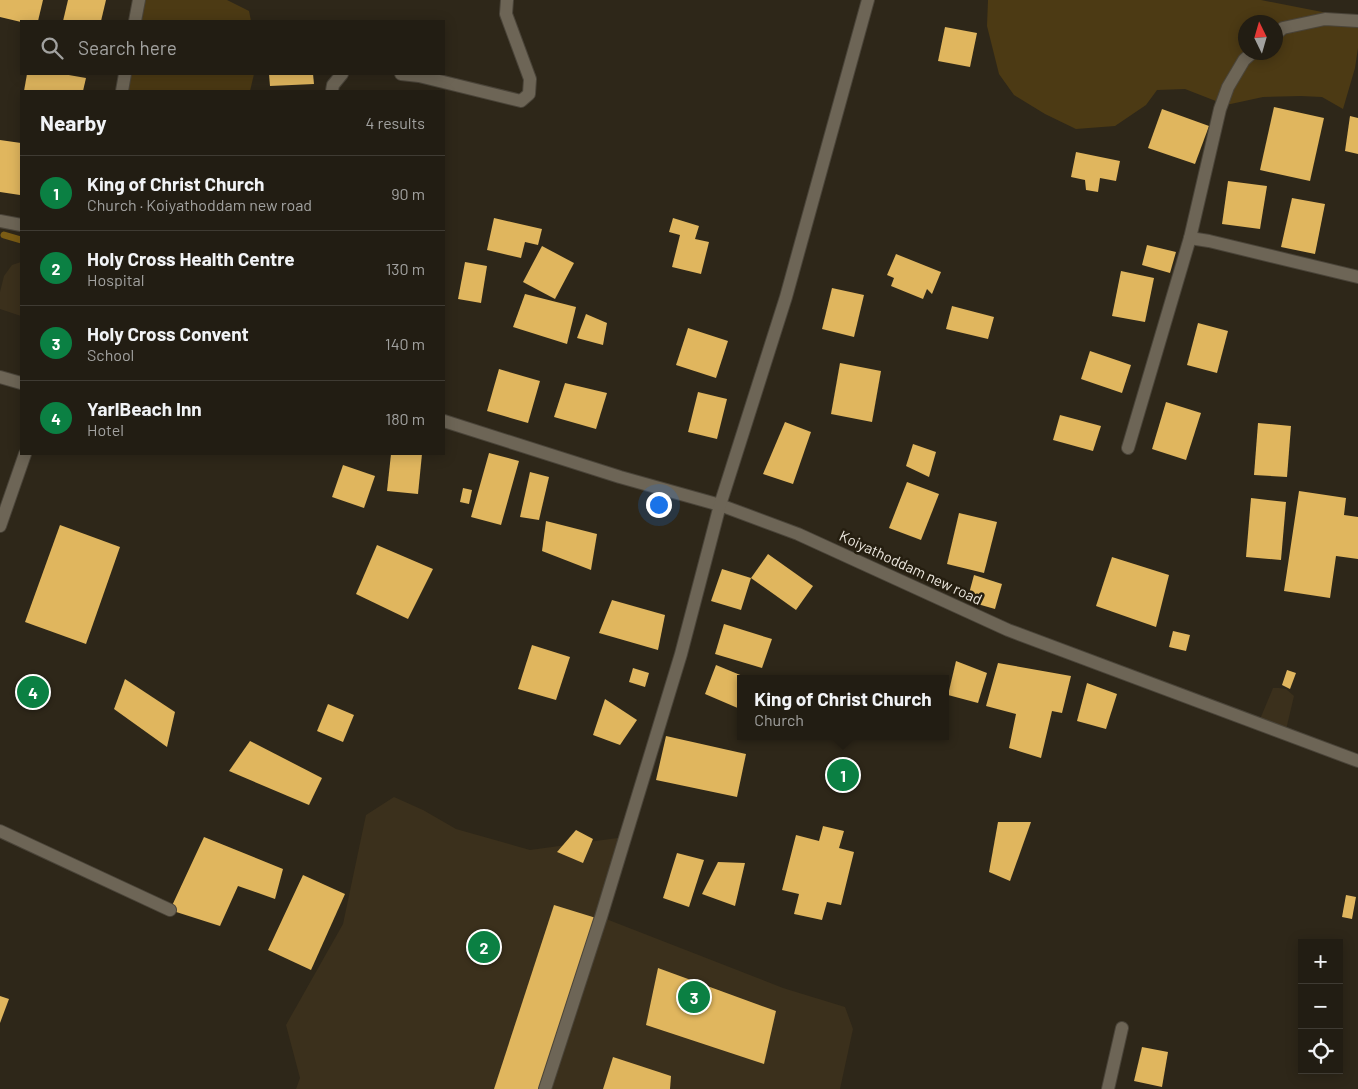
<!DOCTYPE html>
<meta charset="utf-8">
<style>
body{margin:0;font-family:Barlow,sans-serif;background:#2a261c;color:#f1f3f6}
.controls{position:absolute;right:15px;bottom:15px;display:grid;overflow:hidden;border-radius:0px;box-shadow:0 2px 12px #0003}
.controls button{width:45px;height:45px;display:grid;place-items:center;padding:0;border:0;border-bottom:1px solid #3f3b33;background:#221d13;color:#f1f3f6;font:25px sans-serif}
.compass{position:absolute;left:1238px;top:15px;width:45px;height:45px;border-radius:50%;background:#221d13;box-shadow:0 2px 12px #0003;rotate:355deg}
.you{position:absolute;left:658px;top:504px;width:18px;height:18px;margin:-12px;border:4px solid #fff;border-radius:50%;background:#1a73e8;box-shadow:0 0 0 8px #1a73e833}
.badge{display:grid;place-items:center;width:32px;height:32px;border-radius:50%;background:#0b8043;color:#fff;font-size:16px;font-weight:700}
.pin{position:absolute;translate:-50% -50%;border:2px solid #fff;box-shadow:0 1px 5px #0006}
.popup{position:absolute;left:737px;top:675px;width:212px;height:65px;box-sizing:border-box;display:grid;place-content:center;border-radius:0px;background:#221d13;filter:drop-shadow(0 1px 4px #0005);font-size:16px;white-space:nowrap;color:#a2a2a0}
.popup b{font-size:19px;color:#f1f3f6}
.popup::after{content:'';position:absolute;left:50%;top:100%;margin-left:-10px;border:10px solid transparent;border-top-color:#221d13}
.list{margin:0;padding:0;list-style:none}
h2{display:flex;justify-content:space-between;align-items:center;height:65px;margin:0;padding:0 20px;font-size:21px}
h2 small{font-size:16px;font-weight:400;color:#a2a2a0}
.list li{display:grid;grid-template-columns:32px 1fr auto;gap:15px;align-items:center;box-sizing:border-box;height:75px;padding:0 20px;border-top:1px solid #3f3b33}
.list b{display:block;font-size:19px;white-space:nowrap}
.list p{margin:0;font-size:16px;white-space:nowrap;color:#a2a2a0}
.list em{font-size:16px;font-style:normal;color:#a2a2a0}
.icon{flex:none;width:28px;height:28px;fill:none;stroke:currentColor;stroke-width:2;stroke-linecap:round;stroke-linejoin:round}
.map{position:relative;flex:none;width:1358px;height:1089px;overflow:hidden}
.search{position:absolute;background:#221d13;box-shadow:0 2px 12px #0003;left:20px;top:20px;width:425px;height:55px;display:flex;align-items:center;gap:12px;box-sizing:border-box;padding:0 18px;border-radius:0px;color:#a2a2a0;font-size:19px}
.panel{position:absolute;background:#221d13;box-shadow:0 2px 12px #0003;left:20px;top:90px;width:425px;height:365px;border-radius:0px}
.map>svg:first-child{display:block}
</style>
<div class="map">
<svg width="1358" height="1089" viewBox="0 0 1358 1089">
<rect width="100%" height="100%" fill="#2e2719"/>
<g fill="#3b301c">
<polygon points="21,262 21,316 0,309 0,292 4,276 12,265"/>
<polygon points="1273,688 1279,688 1286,689 1294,696 1285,734 1258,724"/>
<polygon points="394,797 423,810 456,829 530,850 625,837 601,917 783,988 845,1007 853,1029 840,1089 296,1089 300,1078 286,1025 343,924 366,815"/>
</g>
<g fill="#4c3a14" fill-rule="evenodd">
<polygon points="139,0 227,0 249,11 251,21 135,21"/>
<path d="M988,0H1261L1358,19V48L1355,68L1343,109L1322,97L1301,96L1263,97L1226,105L1185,89L1157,90L1146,105L1115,126L1076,129L1045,114L1014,95L999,74L987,26ZM1246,22H1276V52H1246Z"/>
<polygon points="125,74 254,74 250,91 130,91 122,89"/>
</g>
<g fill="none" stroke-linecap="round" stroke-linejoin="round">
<polyline stroke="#7b5c14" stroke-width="7" points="4,235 21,240"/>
</g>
<g fill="#e0b65e">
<polygon points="0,0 43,0 38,21 21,22 0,17"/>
<polygon points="68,0 106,0 101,21 63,21"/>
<polygon points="945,27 977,33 970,67 938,61"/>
<polygon points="27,74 63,74 86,78 83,91 24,91"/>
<polygon points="269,74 313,74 314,84 270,86"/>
<polygon points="1274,107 1324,118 1310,181 1260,170"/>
<polygon points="1162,109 1209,126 1195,164 1148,148"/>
<polygon points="1350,116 1358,118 1358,154 1345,151"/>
<polygon points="0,140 21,143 21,186 20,195 0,192"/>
<polygon points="1076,152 1120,161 1116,181 1100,178 1098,192 1086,190 1085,180 1071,177"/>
<polygon points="1228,181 1267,186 1260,229 1222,224"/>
<polygon points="1292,198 1325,204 1315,254 1281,247"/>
<polygon points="494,218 542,229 538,245 525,242 521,258 487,250"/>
<polygon points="673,218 699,226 695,239 709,242 701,274 672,267 680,235 669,232"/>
<polygon points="1147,245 1176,252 1170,273 1142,265"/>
<polygon points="542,246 574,263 555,299 523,282"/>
<polygon points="896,254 941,272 932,294 927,289 923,299 891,286 894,278 887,275"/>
<polygon points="465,262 487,266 481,303 458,299"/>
<polygon points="1121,271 1154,278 1145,322 1112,316"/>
<polygon points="832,288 864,295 854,337 822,329"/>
<polygon points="525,294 576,307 567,344 513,327"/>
<polygon points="952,306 994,317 988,339 946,329"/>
<polygon points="586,314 607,323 603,345 577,338"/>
<polygon points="1198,323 1228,331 1217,373 1187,365"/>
<polygon points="688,328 728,341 716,378 676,365"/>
<polygon points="1090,351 1131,365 1122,393 1081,379"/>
<polygon points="840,363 881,371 872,422 831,414"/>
<polygon points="499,369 540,381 528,423 487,411"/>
<polygon points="565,383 607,393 596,429 554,417"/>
<polygon points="698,392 727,399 717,439 688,432"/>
<polygon points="1166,402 1201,413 1186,460 1152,449"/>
<polygon points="1060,415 1101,426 1093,451 1053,440"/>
<polygon points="785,422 811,432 793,484 763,474"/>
<polygon points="1258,423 1291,426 1287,477 1254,475"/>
<polygon points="913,444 936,452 929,477 906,466"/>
<polygon points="489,453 519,461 501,525 471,517"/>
<polygon points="391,454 422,454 418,494 387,491"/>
<polygon points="343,465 375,476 364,508 332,497"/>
<polygon points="530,472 549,477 539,520 520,517"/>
<polygon points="907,482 939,494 921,540 889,528"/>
<polygon points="463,488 472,490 469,504 460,502"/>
<polygon points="1299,491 1346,498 1344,515 1358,517 1358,559 1336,556 1330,598 1284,591"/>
<polygon points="1251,498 1286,502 1281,560 1246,557"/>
<polygon points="959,513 997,522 984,573 947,564"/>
<polygon points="546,521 597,534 591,570 542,551"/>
<polygon points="60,525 120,547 86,644 25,622"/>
<polygon points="377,545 433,569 408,619 356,594"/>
<polygon points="768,554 813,586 796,610 751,578"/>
<polygon points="1112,557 1169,575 1156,627 1096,606"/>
<polygon points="722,569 751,578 741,610 711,601"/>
<polygon points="974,575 1002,584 995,609 967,601"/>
<polygon points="612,600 665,615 658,650 599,633"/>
<polygon points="724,624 772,639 762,668 715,654"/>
<polygon points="1173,631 1190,635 1186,651 1169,647"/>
<polygon points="532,645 570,657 556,700 518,689"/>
<polygon points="956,661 987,673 978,703 948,695"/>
<polygon points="998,663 1071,676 1062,713 1052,711 1041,758 1009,748 1016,714 986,706"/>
<polygon points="716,665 750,679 740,679 740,709 705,694"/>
<polygon points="633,668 649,673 645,687 629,682"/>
<polygon points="1287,670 1296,673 1290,689 1282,685"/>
<polygon points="125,679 175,712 167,747 114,709"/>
<polygon points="1087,683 1117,694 1106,729 1077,721"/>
<polygon points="605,699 637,720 620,745 593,735"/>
<polygon points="328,704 354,715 343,742 317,731"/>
<polygon points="666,736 746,754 737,797 656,780"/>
<polygon points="250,741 322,778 309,805 229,771"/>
<polygon points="998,822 1031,822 1010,881 989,872"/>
<polygon points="823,826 844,831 839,848 854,852 841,905 827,902 822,920 794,914 799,894 782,890 796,835 819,841"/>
<polygon points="576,830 593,839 583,863 557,852"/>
<polygon points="204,837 283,869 275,899 238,886 220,926 170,910"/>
<polygon points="677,853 704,860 689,907 663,898"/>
<polygon points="718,862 745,863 735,906 702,894"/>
<polygon points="303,875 345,894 311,970 268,950"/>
<polygon points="1346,895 1356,897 1352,919 1342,917"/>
<polygon points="554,905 596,918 543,1089 494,1089"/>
<polygon points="658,968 776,1011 764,1064 646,1025"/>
<polygon points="0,996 9,999 0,1023"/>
<polygon points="1142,1047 1168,1052 1162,1087 1134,1081"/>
<polygon points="613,1057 671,1076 670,1089 603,1089"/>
</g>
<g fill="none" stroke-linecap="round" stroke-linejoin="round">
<g stroke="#4a4439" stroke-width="14">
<g id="minor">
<polyline points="1276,34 1283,28 1325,19 1358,21"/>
<polyline points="401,74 419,76 521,101 529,94 530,79 506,14 507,0"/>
<polyline points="332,91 333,85 342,74"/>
<polyline points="0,221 21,225"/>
<polyline points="1190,238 1209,241 1358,277"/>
<polyline points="0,377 21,383"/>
<polyline points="444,421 620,477 720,505 798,534 1008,630 1358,761"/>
<polyline points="1128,448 1190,238 1220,109 1228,87 1244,60 1253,52"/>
<polyline points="0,831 170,910"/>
<polyline points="545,1089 601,917 681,654 720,505 786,297 868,0"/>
<polyline points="1108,1089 1122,1028"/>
</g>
</g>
<g stroke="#4a4439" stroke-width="14">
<g id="tertiary">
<polyline points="135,21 139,0"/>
<polyline points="122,91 125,74"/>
<polyline points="0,526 25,454"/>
</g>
</g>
<use href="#minor" stroke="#6d6556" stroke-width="12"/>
<use href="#tertiary" stroke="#6d6556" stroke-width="12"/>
</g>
<g text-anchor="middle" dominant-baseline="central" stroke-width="5" stroke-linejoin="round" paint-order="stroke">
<g font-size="15" fill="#ede8df" stroke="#251e10">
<text transform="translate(911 567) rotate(25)">Koiyathoddam new road</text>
</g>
</g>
</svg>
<div class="controls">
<button>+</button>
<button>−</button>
<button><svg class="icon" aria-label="locate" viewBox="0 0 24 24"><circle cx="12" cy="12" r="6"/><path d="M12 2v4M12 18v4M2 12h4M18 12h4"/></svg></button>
</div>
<svg class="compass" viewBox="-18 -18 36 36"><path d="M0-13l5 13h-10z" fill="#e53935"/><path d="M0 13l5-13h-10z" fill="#a2a2a0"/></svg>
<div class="you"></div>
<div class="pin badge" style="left:843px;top:775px">1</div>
<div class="popup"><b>King of Christ Church</b>Church</div>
<div class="pin badge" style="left:484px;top:947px">2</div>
<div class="pin badge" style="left:694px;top:997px">3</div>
<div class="pin badge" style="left:33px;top:692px">4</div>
<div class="search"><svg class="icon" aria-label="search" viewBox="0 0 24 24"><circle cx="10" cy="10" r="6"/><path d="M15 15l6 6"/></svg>Search here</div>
<section class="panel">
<h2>Nearby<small>4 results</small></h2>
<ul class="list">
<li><span class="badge">1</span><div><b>King of Christ Church</b><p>Church · Koiyathoddam new road</p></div><em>90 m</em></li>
<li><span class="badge">2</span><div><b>Holy Cross Health Centre</b><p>Hospital</p></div><em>130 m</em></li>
<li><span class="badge">3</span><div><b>Holy Cross Convent</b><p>School</p></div><em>140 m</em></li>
<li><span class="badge">4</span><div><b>YarlBeach Inn</b><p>Hotel</p></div><em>180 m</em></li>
</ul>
</section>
</div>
